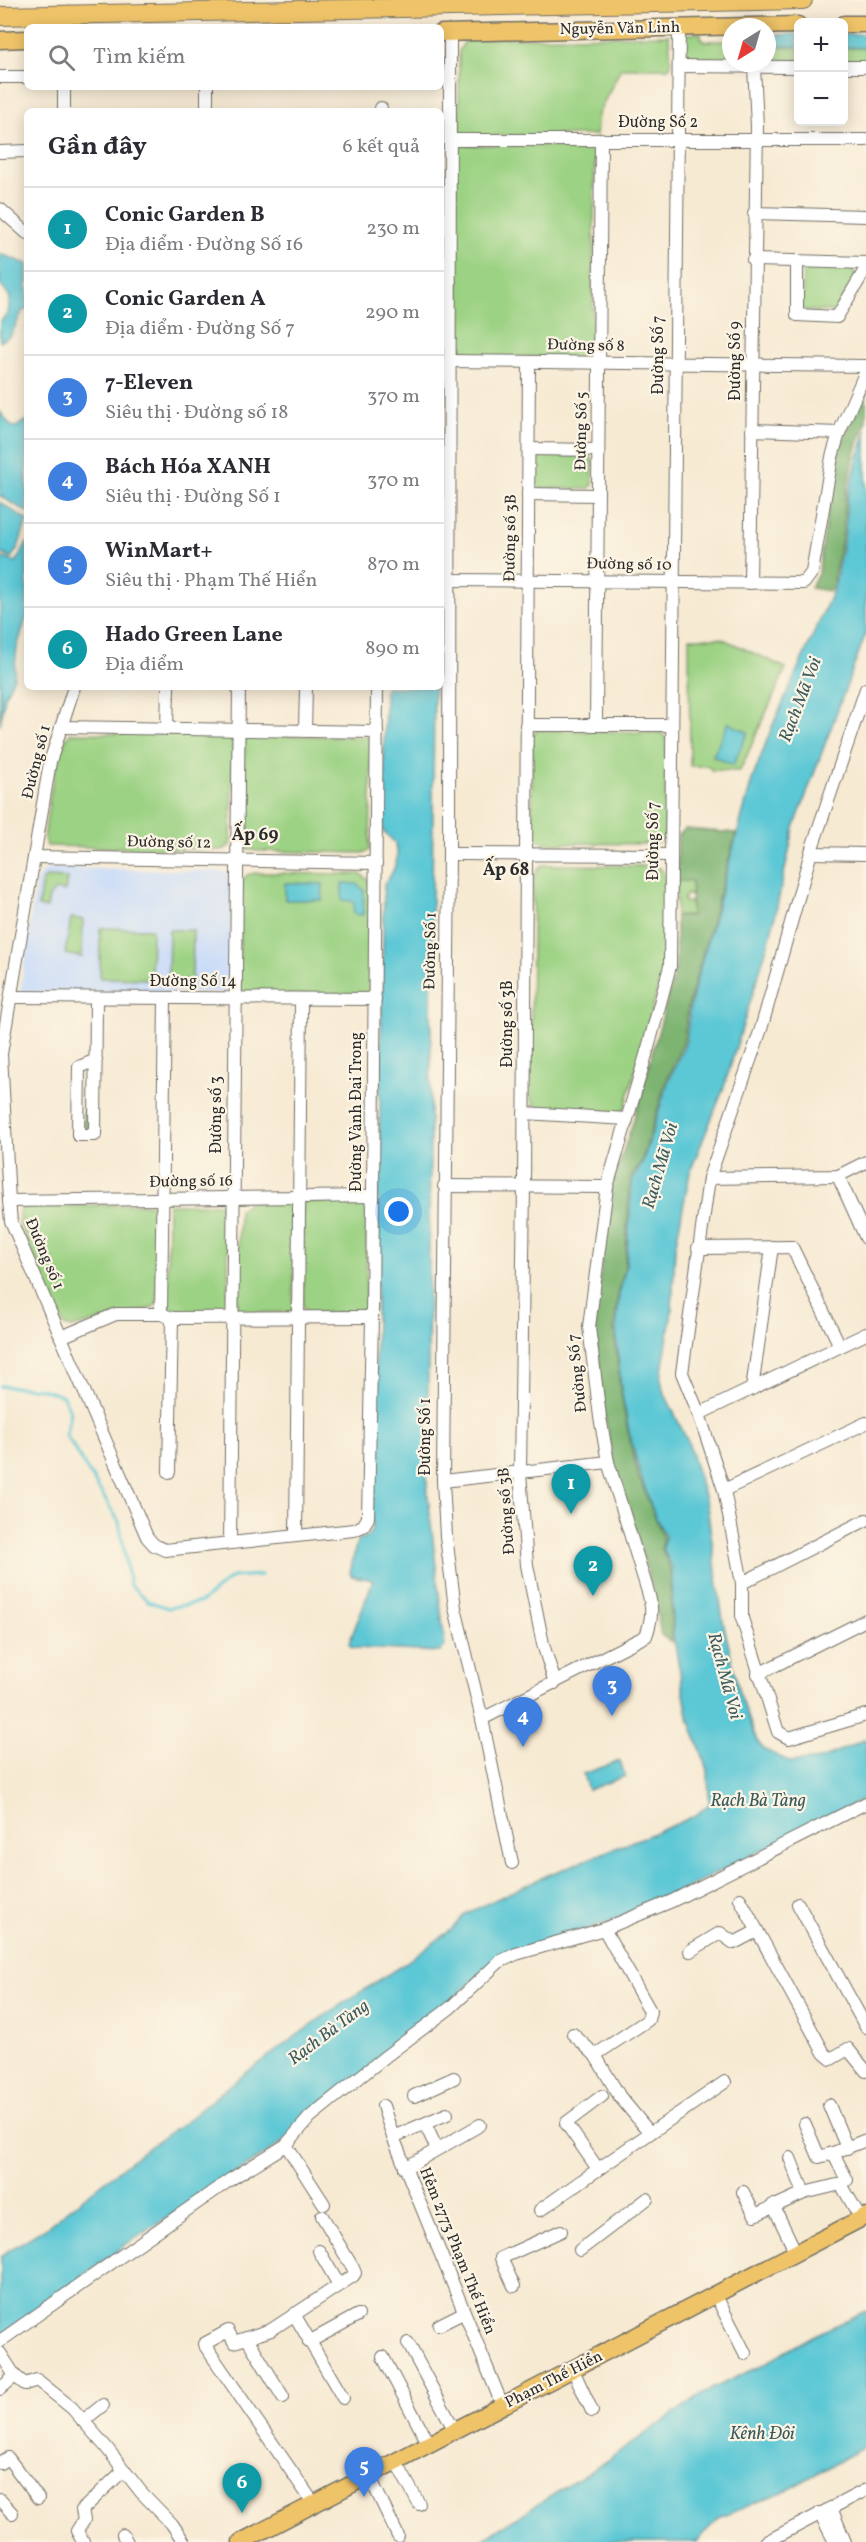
<!DOCTYPE html>
<html lang="vi">
<meta charset="utf-8">
<style>
body{margin:0;font-family:Vollkorn,serif;background:#f7f7f7;color:#2b2b33}
.controls{position:absolute;right:18px;top:18px;display:grid;overflow:hidden;border-radius:9px;box-shadow:0 3px 15px #0003}
.controls button{width:54px;height:54px;display:grid;place-items:center;padding:0;border:0;border-bottom:2px solid #e1e1e2;background:#fff;color:#2b2b33;font:30px sans-serif}
.compass{position:absolute;left:722px;top:18px;width:54px;height:54px;border-radius:50%;background:#fff;box-shadow:0 3px 15px #0003;rotate:217deg}
.you{position:absolute;left:399px;top:1212px;width:21px;height:21px;margin:-15px;border:4px solid #fff;border-radius:50%;background:#1a73e8;box-shadow:0 0 0 9px #1a73e833}
.badge{display:grid;place-items:center;width:39px;height:39px;border-radius:50%;background:#1f6fb2;color:#fff;font-size:20px;font-weight:700}
.pin{position:absolute;translate:-50% -50px;filter:drop-shadow(0 2px 3px #0008)}
.pin::after{content:'';position:absolute;top:32px;width:21px;height:18px;background:inherit;clip-path:polygon(0 0,100% 0,50% 100%)}
.list{margin:0;padding:0;list-style:none}
h2{display:flex;justify-content:space-between;align-items:center;height:78px;margin:0;padding:0 24px;font-size:26px}
h2 small{font-size:20px;font-weight:400;color:#7c7c81}
.list li{display:grid;grid-template-columns:39px 1fr auto;gap:18px;align-items:center;box-sizing:border-box;height:84px;padding:0 24px;border-top:2px solid #e1e1e2}
.list b{display:block;font-size:22px;white-space:nowrap}
.list p{margin:0;font-size:20px;white-space:nowrap;color:#7c7c81}
.list em{font-size:20px;font-style:normal;color:#7c7c81}
.icon{flex:none;width:33px;height:33px;fill:none;stroke:currentColor;stroke-width:2;stroke-linecap:round;stroke-linejoin:round}
.map{position:relative;flex:none;width:866px;height:2542px;overflow:hidden}
.search{position:absolute;background:#fff;box-shadow:0 3px 15px #0003;left:24px;top:24px;width:420px;height:66px;display:flex;align-items:center;gap:15px;box-sizing:border-box;padding:0 21px;border-radius:9px;color:#7c7c81;font-size:22px}
.panel{position:absolute;background:#fff;box-shadow:0 3px 15px #0003;left:24px;top:108px;width:420px;height:582px;border-radius:9px}
.map>svg:first-child{display:block}
</style>
<div class="map">
<svg width="866" height="2542" viewBox="0 0 866 2542">
<rect width="100%" height="100%" fill="#fcf5e5"/>
<filter id="ink" filterUnits="userSpaceOnUse"><feTurbulence type="fractalNoise" baseFrequency=".0167" numOctaves="2"/><feDisplacementMap in="SourceGraphic" scale="12" xChannelSelector="R" yChannelSelector="G"/><feConvolveMatrix kernelMatrix="1 2 1 2 8 2 1 2 1" color-interpolation-filters="sRGB"/></filter>
<filter id="wash" filterUnits="userSpaceOnUse"><feTurbulence type="fractalNoise" baseFrequency=".008" numOctaves="4" result="noise"/><feDisplacementMap in="SourceGraphic" scale="24" xChannelSelector="R" yChannelSelector="G"/><feGaussianBlur stdDeviation="1.35" result="paint"/><feColorMatrix in="noise" values="0 0 0 0 0 0 0 0 0 0 0 0 0 0 0 0 0 1.4 0 .05"/><feComposite in="paint" operator="in"/></filter>
<g filter="url(#wash)">
<rect width="100%" height="100%" fill="#f7ead3"/>
<polygon fill="#c9dcf9" points="50,868 223,871 229,873 232,879 229,992 20,992 36,882 41,873"/>
<g fill="#9cd283" stroke="#647e57" stroke-width="1.5">
<polygon points="701,33 701,39 703,41 731,41 731,62 684,62 684,37 687,34"/>
<polygon points="669,35 671,65 668,68 621,68 598,114 596,135 465,136 459,132 459,51 466,39"/>
<polygon points="767,44 779,47 798,47 798,62 767,62"/>
<polygon points="844,48 866,48 866,63 844,62"/>
<polygon points="458,145 595,146 592,356 589,358 470,356 459,350 454,150"/>
<polygon points="807,266 853,269 856,276 835,311 805,311 802,307 803,270"/>
<polygon points="539,455 590,456 593,460 593,485 588,489 537,488 533,484 534,459"/>
<polygon points="689,638 721,638 786,668 740,771 711,770 709,766 690,766"/>
<polygon points="537,730 662,733 666,739 665,831 663,840 653,844 544,843 532,837 532,735"/>
<path d="M71,733L229,735L233,738L231,844L225,849L218,850L47,846L44,839C47,817 55,745 71,733Z"/>
<polygon points="245,735 370,737 372,739 370,850 363,853 257,851 249,849 242,840"/>
<polygon points="542,865 653,866 660,868 665,875 665,962 625,1108 620,1113 539,1108 532,1102 530,1097 533,876"/>
<polygon points="255,873 360,874 370,881 371,987 368,994 245,995 238,989 242,881 247,875"/>
<polygon points="46,877 67,878 65,891 55,890 49,897 47,908 38,907 42,881"/>
<polygon points="677,881 692,881 691,897 688,894 684,897 684,901 687,903 691,901 691,916 676,916"/>
<polygon points="71,918 83,920 82,957 65,954"/>
<polygon points="100,928 152,929 151,979 100,978"/>
<polygon points="169,930 193,930 192,981 168,979"/>
<polygon points="362,1201 367,1207 366,1312 308,1313 303,1308 303,1202"/>
<polygon points="248,1202 290,1202 295,1207 293,1312 242,1313 237,1309 239,1210"/>
<polygon points="151,1204 156,1208 157,1303 152,1308 71,1328 64,1326 19,1223 19,1211 24,1207"/>
<polygon points="168,1204 223,1204 228,1208 228,1309 223,1314 167,1313"/>
</g>
<g fill="#7db471" stroke="#54704e" stroke-width="1.5">
<polygon points="866,386 866,422 857,446 845,498 843,532 832,587 830,591 810,588 818,574 836,458"/>
<polygon points="685,829 736,833 688,1007 684,1040 666,1082 642,1160 630,1180 625,1266 618,1295 614,1330 620,1388 628,1432 638,1475 663,1537 662,1549 670,1569 672,1642 661,1635 653,1590 613,1461 605,1416 594,1328 611,1188 633,1122 673,979 676,966 676,916 691,916 692,881 677,881 678,836"/>
<polygon points="85,1071 90,1072 91,1130 83,1131"/>
</g>
<g fill="#5cc7d5" stroke="#447980" stroke-width="1.5">
<polygon points="798,34 798,47 779,46 767,43 767,35"/>
<polygon points="844,34 866,34 866,48 844,47"/>
<polygon points="0,254 27,264 27,310 23,310 11,335 0,342 0,322 8,313 10,297 0,284"/>
<polygon points="0,412 11,426 16,427 27,420 27,512 0,496"/>
<polygon points="866,429 866,633 794,828 771,934 723,1090 690,1172 675,1248 672,1311 661,1378 663,1390 688,1442 707,1506 723,1621 739,1692 757,1741 765,1750 790,1762 821,1759 866,1739 866,1798 635,1914 504,1955 279,2145 128,2243 0,2337 0,2256 44,2229 139,2154 180,2126 239,2078 325,2015 401,1966 451,1930 465,1914 543,1877 674,1825 696,1815 709,1804 708,1770 688,1716 673,1634 672,1568 663,1548 665,1536 654,1514 640,1474 629,1431 621,1388 616,1331 619,1295 626,1267 632,1181 643,1161 668,1082 686,1041 690,1007 697,979 752,780 772,727 834,588 845,532 847,498"/>
<polygon points="0,502 27,520 18,548 11,558 0,553"/>
<polygon points="27,542 27,615 17,648 14,677 5,696 0,725 0,557 16,562"/>
<path d="M385,687H434L427,1487L445,1646L440,1652L356,1648L351,1647L349,1643L373,1581L369,1579L352,1576L350,1573L357,1541L368,1536L372,1530L384,884C393,875 402,855 394,842C391,838 386,835 383,831Z"/>
<polygon points="728,723 748,732 733,765 713,756"/>
<polygon points="285,883 323,884 322,900 285,900"/>
<polygon points="342,883 357,884 364,890 363,915 354,914 354,903 351,901 342,900"/>
<polygon points="620,1761 625,1776 588,1790 583,1774"/>
<polygon points="866,2311 866,2446 789,2489 718,2518 697,2542 478,2542 610,2459 703,2393 759,2367 819,2333"/>
</g>
<g fill="none" stroke-linecap="round" stroke-linejoin="round">
<polyline stroke="#5cc7d5" stroke-width="3" points="0,1386 42,1389 63,1396 70,1411 66,1435 119,1522 130,1585 148,1601 168,1608 201,1602 232,1577 261,1575"/>
</g>
</g>
<g filter="url(#ink)">
<g fill="none" stroke-linecap="round" stroke-linejoin="round">
<g stroke="#726e66" stroke-width="14">
<g id="minor">
<polyline points="450,33 449,854 443,1481 446,1536 455,1608 482,1719 512,1863"/>
<polyline points="679,66 798,67"/>
<polyline points="844,67 866,67"/>
<polyline points="0,77 27,77"/>
<polyline points="64,87 64,111"/>
<polyline points="207,87 207,111"/>
<polyline points="381,111 381,108"/>
<polyline points="451,140 866,140"/>
<polyline points="0,152 27,151"/>
<polyline points="0,209 27,233"/>
<polyline points="754,213 866,216"/>
<polyline points="753,260 866,263"/>
<polyline points="797,261 797,315 837,317 866,268"/>
<polyline points="450,361 866,366"/>
<polyline points="529,362 524,1186 520,1473 527,1565 543,1644 555,1683"/>
<polyline points="752,430 839,433"/>
<polyline points="529,449 598,450"/>
<polyline points="528,494 597,495"/>
<polyline points="449,580 804,583 812,572 832,457 839,433 866,371"/>
<polyline points="750,583 757,126 754,66"/>
<polyline points="74,687 50,762 1,1054 9,1201 11,1221 147,1537 154,1545 165,1550 354,1530 363,1526 368,1518 372,1317 377,687"/>
<polyline points="866,689 813,845 761,1029 709,1178 682,1373 699,1414 724,1490 742,1583 742,1618 778,1732 789,1738 866,1715"/>
<polyline points="596,724 601,139"/>
<polyline points="526,725 672,725"/>
<polyline points="61,727 377,732"/>
<polyline points="167,729 168,687"/>
<polyline points="305,731 306,687"/>
<polyline points="811,853 866,854"/>
<polyline points="449,854 671,855"/>
<polyline points="34,857 376,863"/>
<polyline points="11,997 375,999"/>
<polyline points="96,1060 79,1067 78,1135 95,1135 96,998"/>
<polyline points="524,1113 627,1119"/>
<polyline points="838,1176 866,1238"/>
<polyline points="709,1178 838,1176 866,1162"/>
<polyline points="444,1186 607,1187"/>
<polyline points="9,1201 373,1196"/>
<polyline points="698,1248 792,1247 840,1346"/>
<polyline points="161,1314 165,999"/>
<polyline points="61,1337 116,1314 161,1314 172,1318 372,1317"/>
<polyline points="752,1389 772,1247"/>
<polyline points="699,1414 866,1334"/>
<polyline points="169,1472 172,1318"/>
<polyline points="443,1481 608,1462"/>
<polyline points="724,1490 866,1423"/>
<polyline points="296,1536 301,1000"/>
<polyline points="230,1543 239,687"/>
<polyline points="742,1583 866,1520"/>
<polyline points="758,1674 866,1620"/>
<path d="M482,1719L646,1636C652,1619 653,1609 648,1592L608,1462L600,1417L589,1327L607,1187L648,1048L670,966L679,28"/>
<polyline points="740,1899 824,2053 831,2059 848,2049 866,2071"/>
<polyline points="798,1904 866,2027"/>
<polyline points="690,1951 720,1933 734,1943 757,1931"/>
<polyline points="595,2055 648,2020 650,2011 604,1929"/>
<polyline points="414,2096 454,2078"/>
<polyline points="829,2105 847,2148"/>
<polyline points="383,2106 393,2137 503,2407"/>
<polyline points="425,2124 437,2149"/>
<polyline points="805,2124 819,2157 833,2153"/>
<polyline points="650,2133 725,2082"/>
<polyline points="393,2137 447,2114"/>
<polyline points="286,2145 324,2204"/>
<polyline points="790,2158 804,2193"/>
<polyline points="405,2168 480,2125"/>
<polyline points="598,2169 566,2123 602,2096"/>
<polyline points="841,2184 861,2219"/>
<polyline points="743,2192 755,2215 804,2193 841,2184 847,2180 833,2153 866,2140"/>
<polyline points="773,2205 796,2253"/>
<polyline points="540,2210 650,2133 620,2097 595,2055 573,2034"/>
<polyline points="580,2250 647,2199"/>
<polyline points="319,2251 339,2285"/>
<polyline points="514,2286 501,2258 561,2231"/>
<polyline points="716,2296 745,2353"/>
<polyline points="294,2314 343,2398"/>
<polyline points="439,2325 463,2313"/>
<polyline points="247,2338 283,2397"/>
<polyline points="0,2341 231,2179 286,2145 310,2117 386,2056 450,2008 499,1962 516,1954 604,1929 672,1901 866,1803"/>
<polyline points="309,2342 358,2315"/>
<polyline points="408,2343 455,2431"/>
<polyline points="0,2353 15,2376 25,2384 37,2380 72,2408 106,2447 141,2492 172,2524 184,2542"/>
<polyline points="383,2357 429,2445"/>
<polyline points="573,2370 592,2411"/>
<polyline points="0,2389 15,2376"/>
<polyline points="83,2421 103,2405"/>
<polyline points="396,2462 419,2504"/>
<polyline points="0,2463 8,2458 38,2498"/>
<polyline points="369,2475 398,2536"/>
<polyline points="0,2500 12,2513"/>
<polyline points="314,2504 204,2344 228,2331 234,2342 271,2330 353,2276 355,2273 353,2268 322,2216"/>
<polyline points="831,2508 845,2542"/>
<polyline points="820,2513 835,2542"/>
<polyline points="123,2535 127,2542"/>
<polyline points="83,2542 77,2531 84,2520 82,2510 124,2470"/>
<polyline points="766,2542 866,2490"/>
</g>
</g>
<g stroke="#726e66" stroke-width="19">
<g id="major">
<polyline points="844,24 866,24"/>
<polyline points="441,33 798,25"/>
<polyline points="0,40 27,39"/>
<polyline points="241,2542 866,2216"/>
</g>
</g>
<g stroke="#726e66" stroke-width="20">
<polyline id="highway" points="0,16 803,0"/>
</g>
<use href="#minor" stroke="#fff" stroke-width="12"/>
<use href="#major" stroke="#efc469" stroke-width="16"/>
<use href="#highway" stroke="#efc469" stroke-width="18"/>
</g>
</g>
<g text-anchor="middle" dominant-baseline="central" stroke-width="4.5" stroke-linejoin="round" paint-order="stroke">
<g font-size="16" fill="#2b2b2b" stroke="#fcf5e5">
<text transform="translate(620 29) rotate(-1)">Nguyễn Văn Linh</text>
<text x="658" y="123">Đường Số 2</text>
<text transform="translate(586 346) rotate(1)">Đường số 8</text>
<text transform="translate(659 355) rotate(-90)">Đường Số 7</text>
<text transform="translate(736 361) rotate(-90)">Đường Số 9</text>
<text transform="translate(582 431) rotate(-89)">Đường Số 5</text>
<text transform="translate(511 538) rotate(-89)">Đường số 3B</text>
<text transform="translate(629 565) rotate(1)">Đường số 10</text>
<text transform="translate(37 762) rotate(-76)">Đường số 1</text>
<text transform="translate(654 841) rotate(-90)">Đường Số 7</text>
<text transform="translate(169 843) rotate(1)">Đường số 12</text>
<text transform="translate(431 951) rotate(-89)">Đường Số 1</text>
<text x="193" y="982">Đường Số 14</text>
<text transform="translate(508 1024) rotate(-90)">Đường số 3B</text>
<text transform="translate(357 1112) rotate(-90)">Đường Vành Đai Trong</text>
<text transform="translate(217 1115) rotate(-90)">Đường số 3</text>
<text transform="translate(191 1182) rotate(-1)">Đường số 16</text>
<text transform="translate(44 1254) rotate(67)">Đường số 1</text>
<text transform="translate(578 1373) rotate(-96)">Đường Số 7</text>
<text transform="translate(426 1437) rotate(-90)">Đường Số 1</text>
<text transform="translate(507 1511) rotate(-94)">Đường số 3B</text>
<text transform="translate(457 2251) rotate(68)">Hẻm 2773 Phạm Thế Hiển</text>
<text transform="translate(554 2380) rotate(-27)">Phạm Thế Hiển</text>
</g>
<g font-size="18" font-style="italic" fill="#3a5a5e" stroke="#fcf5e5">
<text transform="translate(801 700) rotate(-69)">Rạch Mã Voi</text>
<text transform="translate(661 1166) rotate(-74)">Rạch Mã Voi</text>
<text transform="translate(724 1676) rotate(75)">Rạch Mã Voi</text>
<text x="758" y="1801">Rạch Bà Tàng</text>
<text transform="translate(329 2033) rotate(-37)">Rạch Bà Tàng</text>
<text x="762" y="2434">Kênh Đôi</text>
</g>
<g font-size="18" font-weight="bold" fill="#2b2b2b" stroke="#fcf5e5">
<text x="255" y="835">Ấp 69</text>
<text x="506" y="870">Ấp 68</text>
</g>
</g>
</svg>
<div class="controls">
<button>+</button>
<button>−</button>
</div>
<svg class="compass" viewBox="-18 -18 36 36"><path d="M0-13l5 13h-10z" fill="#e53935"/><path d="M0 13l5-13h-10z" fill="#7c7c81"/></svg>
<div class="you"></div>
<div class="pin badge" style="left:571px;top:1514px;background:#0f9aa8">1</div>
<div class="pin badge" style="left:593px;top:1596px;background:#0f9aa8">2</div>
<div class="pin badge" style="left:612px;top:1716px;background:#3f7fe0">3</div>
<div class="pin badge" style="left:523px;top:1747px;background:#3f7fe0">4</div>
<div class="pin badge" style="left:364px;top:2497px;background:#3f7fe0">5</div>
<div class="pin badge" style="left:242px;top:2513px;background:#0f9aa8">6</div>
<div class="search"><svg class="icon" aria-label="search" viewBox="0 0 24 24"><circle cx="10" cy="10" r="6"/><path d="M15 15l6 6"/></svg>Tìm kiếm</div>
<section class="panel">
<h2>Gần đây<small>6 kết quả</small></h2>
<ul class="list">
<li><span class="badge" style="background:#0f9aa8">1</span><div><b>Conic Garden B</b><p>Địa điểm · Đường Số 16</p></div><em>230 m</em></li>
<li><span class="badge" style="background:#0f9aa8">2</span><div><b>Conic Garden A</b><p>Địa điểm · Đường Số 7</p></div><em>290 m</em></li>
<li><span class="badge" style="background:#3f7fe0">3</span><div><b>7-Eleven</b><p>Siêu thị · Đường số 18</p></div><em>370 m</em></li>
<li><span class="badge" style="background:#3f7fe0">4</span><div><b>Bách Hóa XANH</b><p>Siêu thị · Đường Số 1</p></div><em>370 m</em></li>
<li><span class="badge" style="background:#3f7fe0">5</span><div><b>WinMart+</b><p>Siêu thị · Phạm Thế Hiển</p></div><em>870 m</em></li>
<li><span class="badge" style="background:#0f9aa8">6</span><div><b>Hado Green Lane</b><p>Địa điểm</p></div><em>890 m</em></li>
</ul>
</section>
</div>
